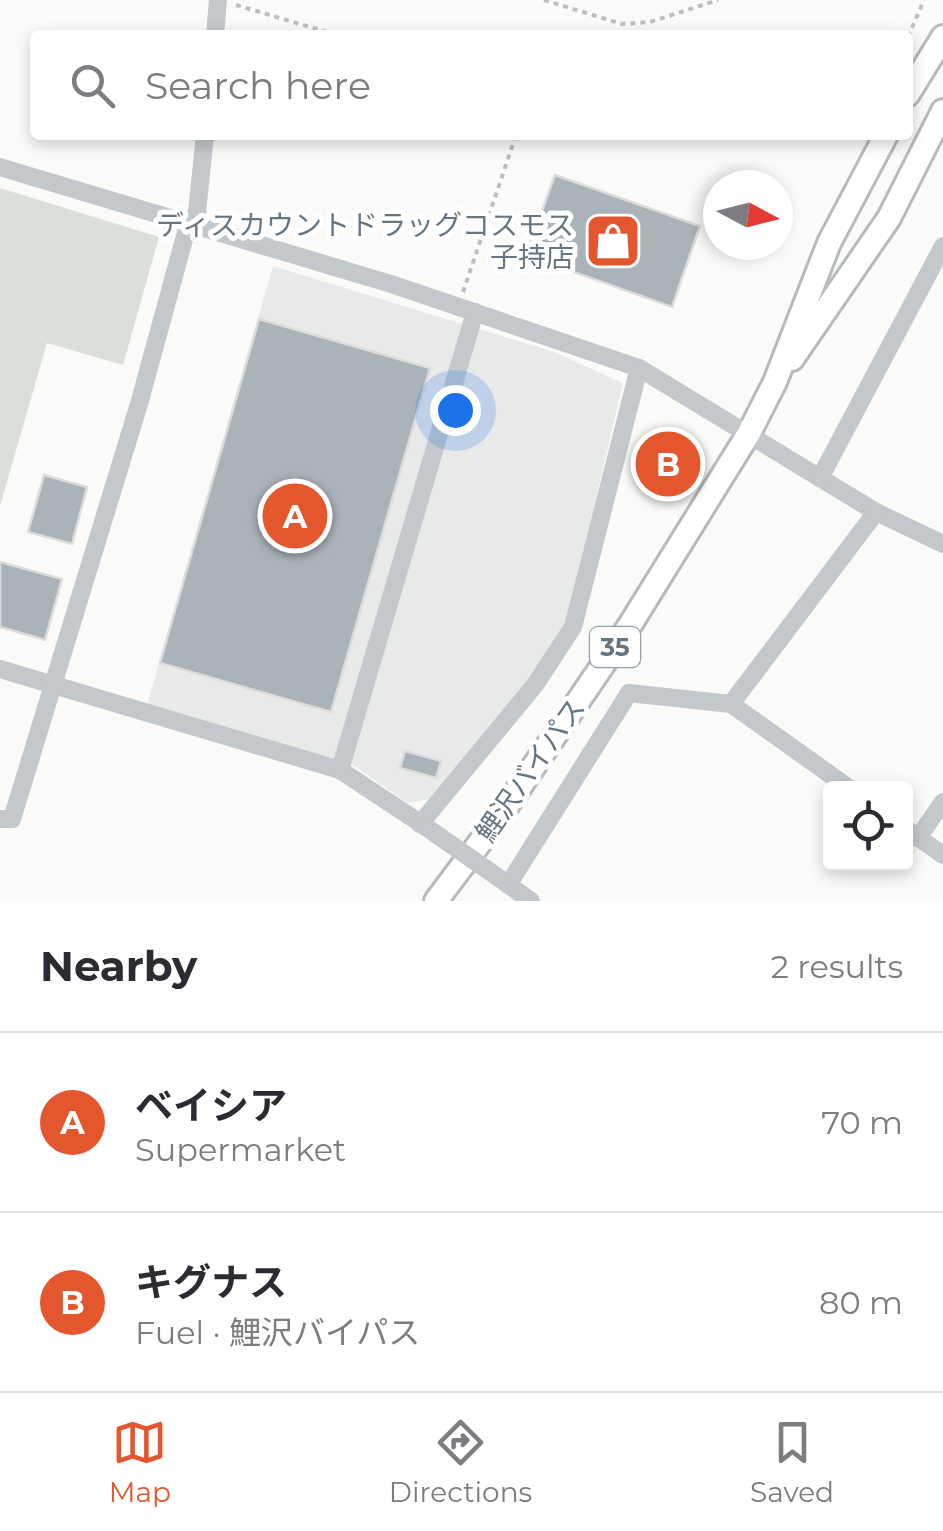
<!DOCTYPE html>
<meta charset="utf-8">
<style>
body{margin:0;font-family:Montserrat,"Noto Sans JP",sans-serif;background:#f7f7f7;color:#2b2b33}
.controls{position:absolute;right:30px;bottom:30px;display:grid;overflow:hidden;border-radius:10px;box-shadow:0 5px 15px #0003}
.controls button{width:90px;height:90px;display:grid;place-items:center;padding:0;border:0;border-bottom:2px solid #e1e1e2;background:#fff;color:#2b2b33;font:50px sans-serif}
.compass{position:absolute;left:703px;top:170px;width:90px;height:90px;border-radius:50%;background:#fff;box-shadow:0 5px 15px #0003;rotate:97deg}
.you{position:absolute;left:455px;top:410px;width:35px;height:35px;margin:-25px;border:8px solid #fff;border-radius:50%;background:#1a73e8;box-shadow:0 0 0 15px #1a73e833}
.badge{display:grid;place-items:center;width:65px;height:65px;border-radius:50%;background:#e4572e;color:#fff;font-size:32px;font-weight:700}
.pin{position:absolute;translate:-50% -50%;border:5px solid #fff;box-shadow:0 2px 10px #0006}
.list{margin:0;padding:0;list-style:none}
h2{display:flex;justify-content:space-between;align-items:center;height:130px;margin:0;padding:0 40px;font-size:42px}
h2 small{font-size:32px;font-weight:400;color:#7c7c81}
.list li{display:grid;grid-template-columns:65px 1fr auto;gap:30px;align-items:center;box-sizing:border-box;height:180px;padding:0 40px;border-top:2px solid #e1e1e2}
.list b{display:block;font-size:38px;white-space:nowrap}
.list p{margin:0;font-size:32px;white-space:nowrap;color:#7c7c81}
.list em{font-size:32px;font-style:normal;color:#7c7c81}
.icon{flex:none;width:55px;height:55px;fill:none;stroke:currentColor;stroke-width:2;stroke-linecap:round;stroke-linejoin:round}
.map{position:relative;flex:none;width:943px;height:901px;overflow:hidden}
.search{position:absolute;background:#fff;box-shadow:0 5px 15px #0003;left:30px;right:30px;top:30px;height:110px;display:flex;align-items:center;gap:25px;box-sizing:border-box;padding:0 35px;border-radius:10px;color:#7c7c81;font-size:38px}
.sheet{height:490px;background:#fff}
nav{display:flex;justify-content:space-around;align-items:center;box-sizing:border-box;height:140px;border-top:2px solid #e1e1e2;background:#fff;font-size:28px;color:#7c7c81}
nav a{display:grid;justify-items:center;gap:5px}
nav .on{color:#e4572e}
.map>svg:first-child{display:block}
</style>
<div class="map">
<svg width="943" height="901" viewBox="0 0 943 901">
<rect width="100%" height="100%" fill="#fafaf8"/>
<polygon fill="#e8e9e9" points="273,266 554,352 623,383 567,621 525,686 431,799 408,803 353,765 147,705"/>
<polygon fill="#dadfd7" points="0,188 159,237 123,365 47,343 0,506"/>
<g fill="#aab3b9" stroke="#dcdcda" stroke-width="2.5">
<polygon points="555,175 700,226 672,307 526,255"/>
<polygon points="259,319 430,368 331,712 160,663"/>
<polygon points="44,475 87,487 72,544 28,532"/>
<polygon points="0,562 62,579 45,640 0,627"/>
<polygon points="405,751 441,761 436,778 400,768"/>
</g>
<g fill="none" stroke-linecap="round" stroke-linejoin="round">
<g stroke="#b5babe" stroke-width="28">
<g id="major">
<polyline points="908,94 943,37"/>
<polyline points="792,359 889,218 943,111"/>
<polyline points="436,901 502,813 630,625 749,433 775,382 829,243 886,135"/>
</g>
</g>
<g stroke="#bbbfc2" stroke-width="4" stroke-dasharray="5 5" stroke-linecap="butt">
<polyline points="544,0 622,24 650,22 718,0"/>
<polyline points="236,5 337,35"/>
<polyline points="908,37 924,0"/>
<polyline points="463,292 516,135"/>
</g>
<g stroke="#c3c8cc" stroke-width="18">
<polyline points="215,35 218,0"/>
<polyline points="0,167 391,284 639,368 876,512 943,544"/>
<polyline points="820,478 943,246"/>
<polyline points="0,669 340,770 426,827"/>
<polyline points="731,704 876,512"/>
<polyline points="340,770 475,312"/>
<polyline points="0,819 12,819 139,404 188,225 197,212 205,135"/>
<polyline points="420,824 535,685 573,627 639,368"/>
<polyline points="906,829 943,855"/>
<polyline points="918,838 943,802"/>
<polyline points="499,878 531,901"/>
<polyline points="508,885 629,693 731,704 849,788"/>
</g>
<use href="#major" stroke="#fff" stroke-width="22"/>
<polyline stroke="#c3c8cc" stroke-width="18" points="426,827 499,878"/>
</g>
<defs>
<g id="shop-square" transform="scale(2.875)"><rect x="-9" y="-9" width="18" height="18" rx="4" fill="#e4572e" stroke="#fff"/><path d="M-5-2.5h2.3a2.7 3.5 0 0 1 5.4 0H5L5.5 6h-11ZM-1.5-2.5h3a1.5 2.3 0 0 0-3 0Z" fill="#fff"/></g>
</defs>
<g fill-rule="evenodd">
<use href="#shop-square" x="613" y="241"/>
</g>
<g text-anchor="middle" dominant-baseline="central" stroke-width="10" stroke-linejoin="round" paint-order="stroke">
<rect fill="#fff" stroke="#939fa8" stroke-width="2.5" x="590" y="627" width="50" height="40" rx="8"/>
<g font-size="25" font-weight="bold" fill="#657683">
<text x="615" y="647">35</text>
</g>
<g font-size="28" fill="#657683" stroke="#fff" text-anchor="end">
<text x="574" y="225">ディスカウントドラッグコスモス<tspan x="574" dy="32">子持店</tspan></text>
</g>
<g font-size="28" fill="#657683" stroke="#fff">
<text transform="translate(530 770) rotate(-55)">鯉沢バイパス</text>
</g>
</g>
</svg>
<div class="controls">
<button><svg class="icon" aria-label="locate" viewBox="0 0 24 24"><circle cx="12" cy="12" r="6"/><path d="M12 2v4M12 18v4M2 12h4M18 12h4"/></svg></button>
</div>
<svg class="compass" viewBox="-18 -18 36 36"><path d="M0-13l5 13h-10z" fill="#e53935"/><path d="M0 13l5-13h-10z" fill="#7c7c81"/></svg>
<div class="you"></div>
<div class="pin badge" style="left:295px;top:516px">A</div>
<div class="pin badge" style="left:668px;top:464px">B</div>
<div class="search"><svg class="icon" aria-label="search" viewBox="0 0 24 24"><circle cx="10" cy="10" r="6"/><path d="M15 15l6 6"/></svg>Search here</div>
</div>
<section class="sheet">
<h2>Nearby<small>2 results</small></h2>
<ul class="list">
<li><span class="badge">A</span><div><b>ベイシア</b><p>Supermarket</p></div><em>70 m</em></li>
<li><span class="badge">B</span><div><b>キグナス</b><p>Fuel · 鯉沢バイパス</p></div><em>80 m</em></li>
</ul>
</section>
<nav>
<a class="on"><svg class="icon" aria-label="map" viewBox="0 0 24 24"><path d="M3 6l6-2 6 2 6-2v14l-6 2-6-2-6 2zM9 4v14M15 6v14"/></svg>Map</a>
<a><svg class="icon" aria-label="directions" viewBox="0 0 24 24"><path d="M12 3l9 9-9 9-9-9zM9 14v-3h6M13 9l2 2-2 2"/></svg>Directions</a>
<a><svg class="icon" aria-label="saved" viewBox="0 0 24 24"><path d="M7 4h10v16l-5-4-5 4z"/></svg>Saved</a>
</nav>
